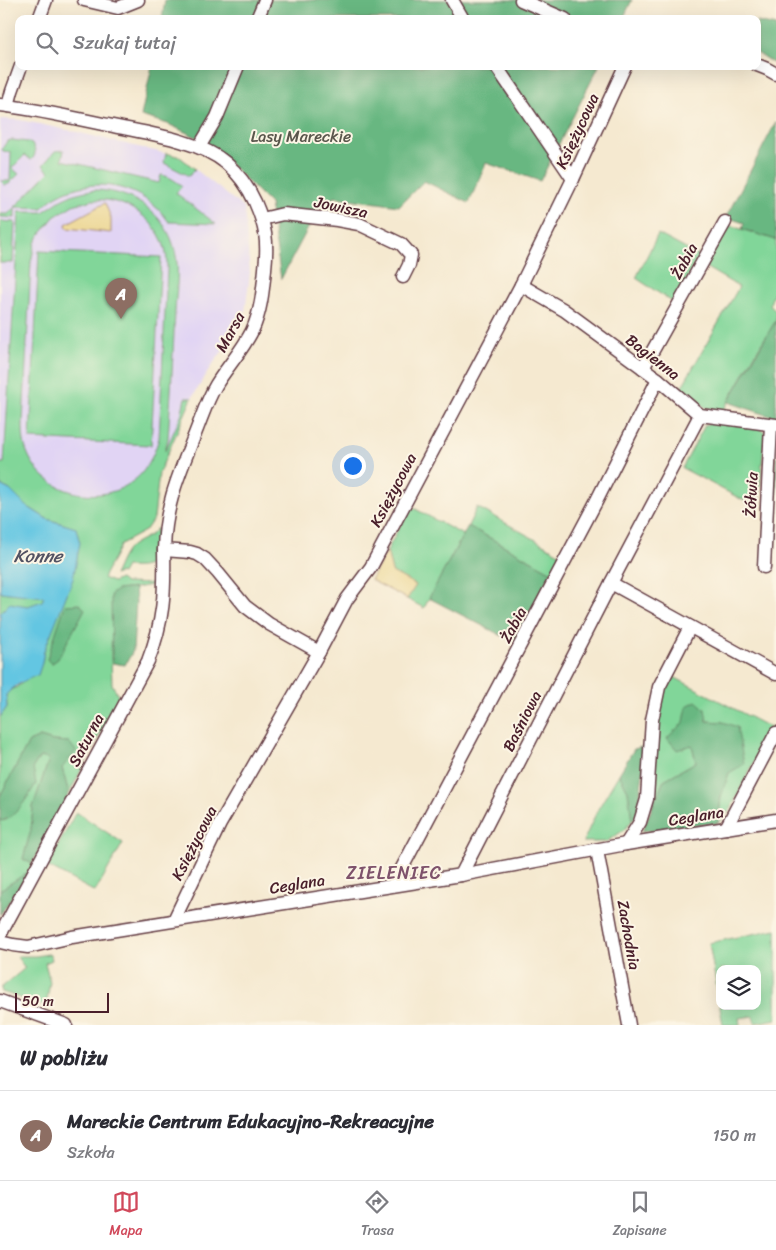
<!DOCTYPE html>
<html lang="pl">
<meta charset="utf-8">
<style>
body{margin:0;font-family:Sriracha,sans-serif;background:#f2f2f3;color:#2b2b33}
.controls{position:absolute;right:15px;bottom:15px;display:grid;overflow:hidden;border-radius:10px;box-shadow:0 5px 20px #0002}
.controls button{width:45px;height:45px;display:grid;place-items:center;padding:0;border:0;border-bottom:1px solid #e1e1e2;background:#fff;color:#2b2b33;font:25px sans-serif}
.scale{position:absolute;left:15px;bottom:12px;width:94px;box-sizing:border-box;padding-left:5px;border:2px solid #4a1f2b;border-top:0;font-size:14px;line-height:18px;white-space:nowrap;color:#4a1f2b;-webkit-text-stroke:4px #fcf5e5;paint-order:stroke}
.you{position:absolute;left:352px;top:465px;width:18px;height:18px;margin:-12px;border:4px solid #fff;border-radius:50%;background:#1a73e8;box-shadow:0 0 0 8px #1a73e833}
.badge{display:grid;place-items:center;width:32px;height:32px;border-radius:50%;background:#d1495b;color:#fff;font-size:16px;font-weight:700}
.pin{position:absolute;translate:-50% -41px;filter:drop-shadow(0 1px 2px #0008)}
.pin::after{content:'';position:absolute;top:26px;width:18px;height:15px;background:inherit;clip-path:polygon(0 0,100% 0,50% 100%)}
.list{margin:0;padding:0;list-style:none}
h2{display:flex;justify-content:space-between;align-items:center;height:65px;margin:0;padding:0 20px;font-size:21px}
h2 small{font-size:16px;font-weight:400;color:#7c7c81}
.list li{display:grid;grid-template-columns:32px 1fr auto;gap:15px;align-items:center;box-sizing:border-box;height:90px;padding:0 20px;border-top:1px solid #e1e1e2}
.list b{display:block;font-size:19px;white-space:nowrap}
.list p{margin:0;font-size:16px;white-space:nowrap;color:#7c7c81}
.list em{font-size:16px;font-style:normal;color:#7c7c81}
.icon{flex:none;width:28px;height:28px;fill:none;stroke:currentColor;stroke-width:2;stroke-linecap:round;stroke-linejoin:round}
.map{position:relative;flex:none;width:776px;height:1025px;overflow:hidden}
.search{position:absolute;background:#fff;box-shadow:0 5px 20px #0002;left:15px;right:15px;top:15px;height:55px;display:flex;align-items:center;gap:12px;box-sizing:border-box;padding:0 18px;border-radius:10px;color:#7c7c81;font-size:19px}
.sheet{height:155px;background:#fff}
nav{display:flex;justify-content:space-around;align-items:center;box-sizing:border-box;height:70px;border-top:1px solid #e1e1e2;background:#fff;font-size:14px;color:#7c7c81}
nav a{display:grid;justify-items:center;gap:2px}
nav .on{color:#d1495b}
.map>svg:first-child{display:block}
</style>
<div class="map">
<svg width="776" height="1025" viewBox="0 0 776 1025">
<rect width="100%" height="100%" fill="#fcf5e5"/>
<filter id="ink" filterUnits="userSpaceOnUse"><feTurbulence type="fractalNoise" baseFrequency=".02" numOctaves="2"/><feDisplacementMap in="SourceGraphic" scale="10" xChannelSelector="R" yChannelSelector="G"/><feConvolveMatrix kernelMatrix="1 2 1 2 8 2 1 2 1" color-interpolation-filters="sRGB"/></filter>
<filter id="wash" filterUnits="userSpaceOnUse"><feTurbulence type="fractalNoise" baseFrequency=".0096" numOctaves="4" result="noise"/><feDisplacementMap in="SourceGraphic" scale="20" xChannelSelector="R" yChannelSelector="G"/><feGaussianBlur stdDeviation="1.12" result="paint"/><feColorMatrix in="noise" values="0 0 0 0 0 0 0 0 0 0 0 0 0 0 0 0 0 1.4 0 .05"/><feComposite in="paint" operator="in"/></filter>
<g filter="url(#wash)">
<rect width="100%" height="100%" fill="#f5e9d0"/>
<polygon fill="#e1d4f4" points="0,119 20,120 72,131 180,157 244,208 250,272 245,312 240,327 231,340 212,365 192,398 159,473 119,511 0,469"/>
<g fill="#81d699" stroke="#667a62" fill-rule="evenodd">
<path d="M12,140L28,142L33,145C36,151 36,156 31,160L25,155L12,168L19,174L9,184L5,185L1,181H10L11,152L3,151L2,149L7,141Z"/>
<path d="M63,150H64L62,160L159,183L161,175C169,176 176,181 182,186L176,193L216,224L169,222C144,186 95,174 57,196C51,199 46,204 42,208L15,207V218L0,217V214H8L49,172L43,165L55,151Z"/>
<polygon points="166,153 180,157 195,169 189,176 164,163"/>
<path d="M96,190C132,191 167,214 175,251C180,270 176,292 175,312C173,354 171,397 168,439L165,451L181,416L185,398H192L159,473L154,518L145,531L121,544L103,578L113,582L120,579L125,583L157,584L135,588L117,590L112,616L111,656L112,684L119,697L69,794L62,768L69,742L53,741L40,737L29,742L0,796V717L7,707L6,695L10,690L17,687L27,679L42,663L44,651L51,634L10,603L0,613V592L13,593L66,525L47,519L25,505L10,490L0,485V463H4L19,212H43L61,200L74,194L86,191ZM92,200C98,200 105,199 111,201C137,206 162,227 166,254C167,259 167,265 167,270L159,438C155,451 150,464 140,475C104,511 39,495 25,446C23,438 23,431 23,423L31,262L35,243L39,236L54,217L73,205Z"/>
<polygon points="0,221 15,222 13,263 0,263"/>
<polygon points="728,225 776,240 776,285 770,304 776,312 776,320 754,356 723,411 706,408 680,390 739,287 705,267"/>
<polygon points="658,234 699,256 674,303 636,278"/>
<polygon points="39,251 161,257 151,445 30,439"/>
<polygon points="713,422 757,427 765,432 758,508 682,468 705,425"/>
<polygon points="776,457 776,540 769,537"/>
<polygon points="410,506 463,535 424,608 407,599 416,585 392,572 387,551"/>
<polygon points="477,507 561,554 552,572 468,526"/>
<path d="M157,528C157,539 162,563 146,566C140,568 132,567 126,567L122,574L119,573L114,575C119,565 124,549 134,544C143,538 151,537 157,528Z"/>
<polygon points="670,675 771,728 730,810 718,823 721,796 729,773 723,722 707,721 692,745 696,762 664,780 652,808 659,702"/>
<polygon points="40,757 49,759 33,807 31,830 23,859 32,864 30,871 0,890 0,821 6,820 33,767"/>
<polygon points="619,774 628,791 632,821 624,830 606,842 583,842 598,809"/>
<polygon points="76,812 123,843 95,892 47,866"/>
<path d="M776,929V1019L755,1023L753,1016L739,1018L740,1025H723L709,943ZM720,969H757V1006H720Z"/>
<polygon points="48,954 51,955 52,960 45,963 50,982 46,1006 2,992 1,988 25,968 17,957 18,956 36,956"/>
</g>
<g fill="#68b781" stroke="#596b56">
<polygon points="165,0 632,0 623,19 162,19"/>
<polygon points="757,22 776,26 776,65 757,53"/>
<polygon points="152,66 599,66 540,181 486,163 469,203 424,181 399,206 335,197 321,204 281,279 270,204 218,152 198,138 168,124 141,116"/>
<polygon points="776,122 776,240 742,229 744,223 726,217"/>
<polygon points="776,320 776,418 728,402"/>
<polygon points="468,526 552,572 514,642 429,598"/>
<polygon points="135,588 136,601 133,651 125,665 112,663 111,594 117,590"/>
<polygon points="79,604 85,609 58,659 51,664 47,659 65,605"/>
<polygon points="696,701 705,709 707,721 723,722 737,727 744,764 729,773 721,796 718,823 642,831 664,780 696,762 692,745 677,750 667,738 684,722 687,706"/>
<path d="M40,737L53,741L69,742L76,751L62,768L69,794L32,864L23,859L31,830L33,807L49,759L40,757L33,767L36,784C28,796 15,820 0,821V796L29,742Z"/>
<polygon points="646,746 638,815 632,821 628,791 619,774 634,749"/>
<polygon points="30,871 0,915 0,890"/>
</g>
<g fill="#eeda9e" stroke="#9c7c64">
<polygon points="105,203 111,218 111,233 67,228 66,224"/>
<polygon points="387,551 392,572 416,585 407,599 371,580"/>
</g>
<path fill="#64c6e2" stroke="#577286" d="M0,485L10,490L25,505L47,519L76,528L80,543L73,579L44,651L42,663L38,675C27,679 13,686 6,695L7,707L0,717V613L10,603L28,606L42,601L44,597L0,592Z"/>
</g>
<g filter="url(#ink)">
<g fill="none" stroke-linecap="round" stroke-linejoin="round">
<g stroke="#643d44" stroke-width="15">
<g id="minor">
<polyline points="84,0 118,8 138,0"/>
<polyline points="452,0 463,19"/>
<polyline points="521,0 565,19"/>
<polyline points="39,19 46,0"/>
<polyline points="257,19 265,0"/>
<polyline points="757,65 767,69 776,74"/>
<polyline points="496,66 573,179"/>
<path d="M0,105C36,109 72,118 108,125C144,133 197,139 226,163C239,174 248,187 255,202C266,227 268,242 265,269C263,290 261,312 252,331C242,351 227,367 216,385C207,400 202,417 195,434C179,474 165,505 164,550L190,552L197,554L205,559L218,573L245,606L269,624L319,652"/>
<polyline points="8,106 12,91 21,66"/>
<polyline points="199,147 217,117 238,66"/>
<polyline points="262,219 283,214 337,220 359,224 401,244 411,255 409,265 403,277"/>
<polyline points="521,285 564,310 658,379 700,415 776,425"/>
<polyline points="643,368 725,222"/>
<polyline points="764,567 771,425"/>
<polyline points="611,583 776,674"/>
<polyline points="726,828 776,733"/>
<polyline points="626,844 640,822 647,799 652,720 659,687 690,627"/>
<polyline points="597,850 629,1025"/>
<polyline points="461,875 611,583 700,415"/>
<polyline points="393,885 597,500 658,379"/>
<polyline points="174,920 220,824 319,652 347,599 371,567 521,285 573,179 625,66"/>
<path d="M0,935L148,661C164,621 165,592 164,550"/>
<polyline points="0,942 13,945 28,947 72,937 461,875 626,844 776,820"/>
<polyline points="0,1001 66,1025"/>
</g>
</g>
<use href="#minor" stroke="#fff" stroke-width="12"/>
</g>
</g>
<g text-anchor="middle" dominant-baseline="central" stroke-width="4" stroke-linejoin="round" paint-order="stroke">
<g font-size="16" fill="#4a1f2b" stroke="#fcf5e5">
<text transform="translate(577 131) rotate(-65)">Księżycowa</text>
<text transform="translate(341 207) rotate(12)">Jowisza</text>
<text transform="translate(684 261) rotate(-61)">Żabia</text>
<text transform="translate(230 332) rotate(-61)">Marsa</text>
<text transform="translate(653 357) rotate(38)">Bagienna</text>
<text transform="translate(393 490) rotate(-62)">Księżycowa</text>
<text transform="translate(751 495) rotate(-87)">Żółwia</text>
<text transform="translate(513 625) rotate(-62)">Żabia</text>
<text transform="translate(522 721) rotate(-63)">Baśniowa</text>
<text transform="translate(86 740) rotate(-62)">Saturna</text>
<text transform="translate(696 816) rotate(-9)">Ceglana</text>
<text transform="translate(194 843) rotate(-63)">Księżycowa</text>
<text transform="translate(297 884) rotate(-9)">Ceglana</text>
<text transform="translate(629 935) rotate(80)">Zachodnia</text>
</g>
<g font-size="16" fill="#5a564c" stroke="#fcf5e5">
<text x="301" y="136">Lasy Mareckie</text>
</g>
<g font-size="18" font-style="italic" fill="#525162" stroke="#fcf5e5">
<text x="38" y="556">Konne</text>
</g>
<g font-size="18" letter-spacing="1" fill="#7e526b" stroke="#fcf5e5">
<text x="394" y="873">ZIELENIEC</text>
</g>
</g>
</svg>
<div class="controls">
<button><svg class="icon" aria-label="layers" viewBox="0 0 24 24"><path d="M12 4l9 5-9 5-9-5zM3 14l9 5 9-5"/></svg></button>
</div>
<div class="scale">50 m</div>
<div class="you"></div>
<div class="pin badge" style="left:121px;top:319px;background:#8d6e63">A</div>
<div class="search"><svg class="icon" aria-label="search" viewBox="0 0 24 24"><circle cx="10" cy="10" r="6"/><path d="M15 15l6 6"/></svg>Szukaj tutaj</div>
</div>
<section class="sheet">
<h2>W pobliżu<small></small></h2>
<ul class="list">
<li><span class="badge" style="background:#8d6e63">A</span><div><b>Mareckie Centrum Edukacyjno-Rekreacyjne</b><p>Szkoła</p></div><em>150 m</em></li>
</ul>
</section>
<nav>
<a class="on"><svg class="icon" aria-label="map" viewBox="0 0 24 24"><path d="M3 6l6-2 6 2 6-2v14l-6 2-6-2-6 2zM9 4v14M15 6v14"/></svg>Mapa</a>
<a><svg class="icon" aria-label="directions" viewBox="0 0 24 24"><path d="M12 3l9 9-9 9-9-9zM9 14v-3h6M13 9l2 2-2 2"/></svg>Trasa</a>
<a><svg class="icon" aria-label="saved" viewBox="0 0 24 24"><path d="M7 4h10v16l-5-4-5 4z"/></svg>Zapisane</a>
</nav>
